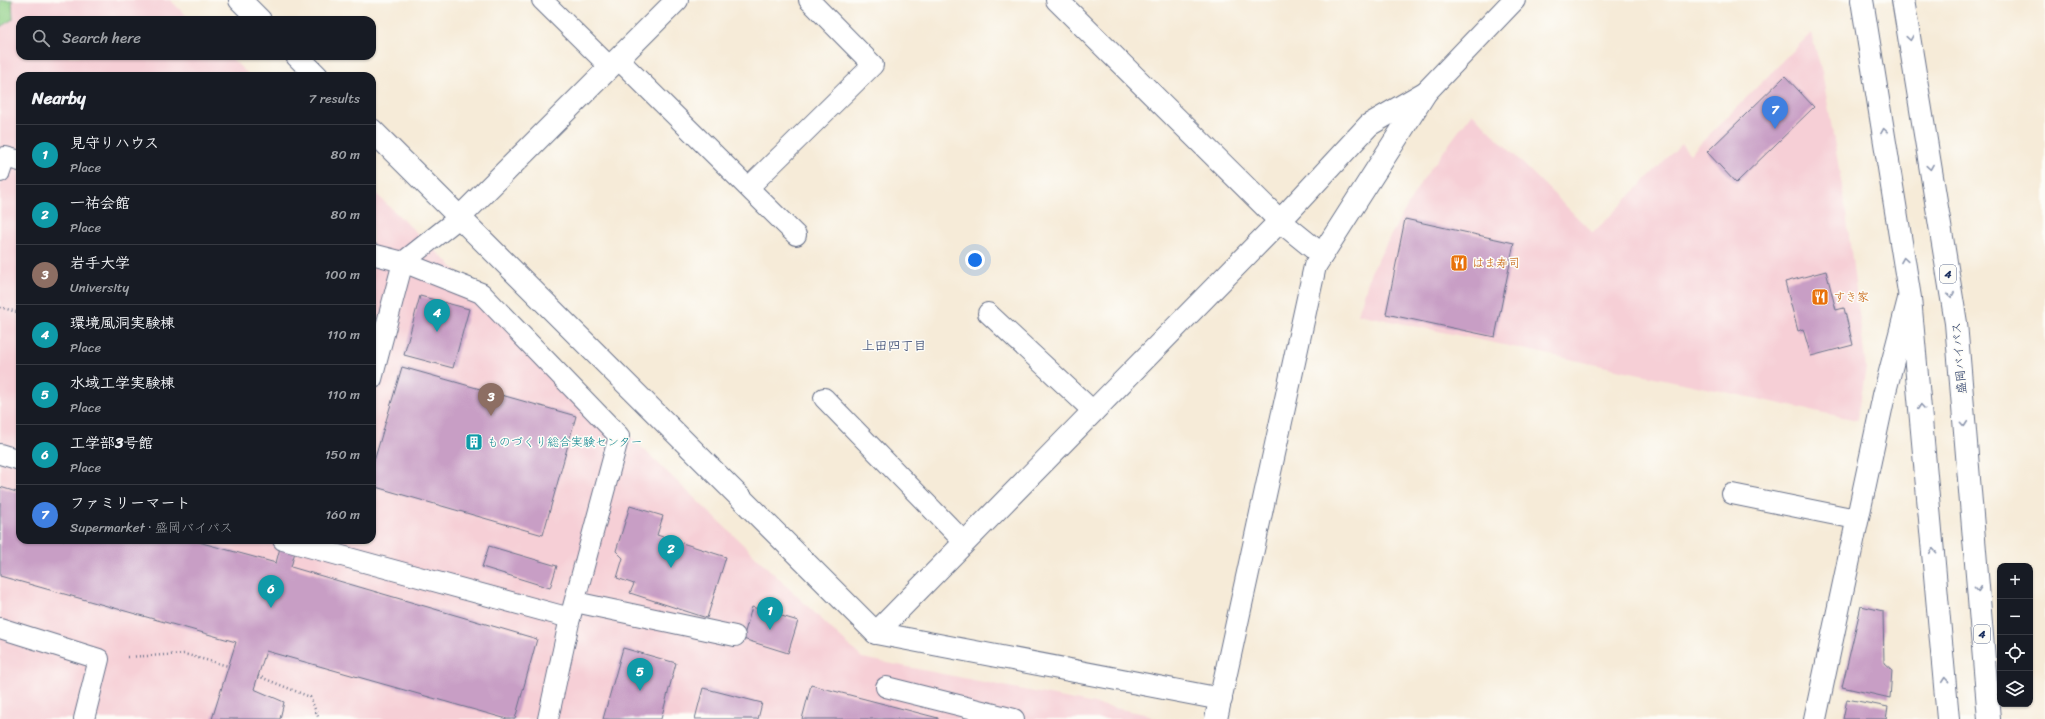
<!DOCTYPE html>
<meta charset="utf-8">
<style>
body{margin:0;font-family:Sriracha,"Klee One",sans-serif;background:#242831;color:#f1f3f6}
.controls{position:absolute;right:12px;bottom:12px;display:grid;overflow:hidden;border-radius:8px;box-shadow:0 1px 3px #0004}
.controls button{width:36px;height:36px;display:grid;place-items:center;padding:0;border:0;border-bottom:1px solid #363941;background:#171b24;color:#f1f3f6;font:20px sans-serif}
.you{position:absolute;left:975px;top:260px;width:14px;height:14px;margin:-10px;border:3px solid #fff;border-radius:50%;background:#1a73e8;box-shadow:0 0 0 6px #1a73e833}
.badge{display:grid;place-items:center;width:26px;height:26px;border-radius:50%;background:#c8321e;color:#fff;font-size:13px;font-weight:700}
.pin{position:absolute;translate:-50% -33px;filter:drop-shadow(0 1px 2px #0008)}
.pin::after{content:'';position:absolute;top:21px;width:14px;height:12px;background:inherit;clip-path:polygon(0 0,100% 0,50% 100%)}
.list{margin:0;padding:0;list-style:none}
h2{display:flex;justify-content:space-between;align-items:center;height:52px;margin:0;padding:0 16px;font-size:17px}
h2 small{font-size:13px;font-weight:400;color:#9ea1a6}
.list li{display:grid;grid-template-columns:26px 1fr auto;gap:12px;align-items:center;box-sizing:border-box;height:60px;padding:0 16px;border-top:1px solid #363941}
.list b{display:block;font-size:15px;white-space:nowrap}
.list p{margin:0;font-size:13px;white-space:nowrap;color:#9ea1a6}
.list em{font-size:13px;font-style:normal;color:#9ea1a6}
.icon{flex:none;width:22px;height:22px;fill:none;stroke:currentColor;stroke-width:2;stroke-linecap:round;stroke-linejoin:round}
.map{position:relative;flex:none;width:2045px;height:719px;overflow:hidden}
.search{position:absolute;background:#171b24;box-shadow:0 1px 3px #0004;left:16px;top:16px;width:360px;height:44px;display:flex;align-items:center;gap:10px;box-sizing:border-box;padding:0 14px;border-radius:12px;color:#9ea1a6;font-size:15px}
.panel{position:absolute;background:#171b24;box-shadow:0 1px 3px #0004;left:16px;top:72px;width:360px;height:472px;border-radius:12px}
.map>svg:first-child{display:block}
</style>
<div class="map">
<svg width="2045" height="719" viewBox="0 0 2045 719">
<rect width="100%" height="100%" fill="#fdfcf7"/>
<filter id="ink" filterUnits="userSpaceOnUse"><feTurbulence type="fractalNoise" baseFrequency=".025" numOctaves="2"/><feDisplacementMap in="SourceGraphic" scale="8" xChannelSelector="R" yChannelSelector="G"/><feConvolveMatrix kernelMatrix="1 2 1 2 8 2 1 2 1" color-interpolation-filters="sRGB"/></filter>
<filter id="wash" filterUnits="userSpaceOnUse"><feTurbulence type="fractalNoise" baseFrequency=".012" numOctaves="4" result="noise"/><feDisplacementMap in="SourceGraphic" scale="16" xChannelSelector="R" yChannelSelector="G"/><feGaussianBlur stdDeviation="0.9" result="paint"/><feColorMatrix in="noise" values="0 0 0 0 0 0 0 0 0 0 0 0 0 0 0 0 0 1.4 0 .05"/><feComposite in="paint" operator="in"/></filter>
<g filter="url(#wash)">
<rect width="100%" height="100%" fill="#f6ebd8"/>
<g fill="#f6cfd6">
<polygon points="0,0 170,0 191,20 20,20 20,56 229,56 250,76 20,76 20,540 372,540 372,190 862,658 1150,715 1152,719 0,719"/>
<polygon points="1811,33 1822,72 1844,197 1866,368 1857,420 1358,314 1371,272 1398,222 1421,182 1472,113 1593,233 1681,144 1690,154"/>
</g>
<polygon fill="#90d087" stroke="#568072" points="0,0 12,0 13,19 0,27"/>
<g id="blocks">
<g fill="#c89ec5">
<polygon points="1785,76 1814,107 1736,183 1707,152"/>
<polygon points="1405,219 1514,243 1495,337 1386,314"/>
<polygon points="1826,271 1836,310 1844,308 1853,345 1811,356 1803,329 1798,331 1785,282"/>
<polygon points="420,296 469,309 453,368 404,355"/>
<polygon points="402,367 576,416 543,535 372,486 372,468"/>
<polygon points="0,487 20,493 20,540 191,540 276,563 282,540 298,540 291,567 537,639 515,719 507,719 266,651 254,689 284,702 280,719 212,719 236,642 0,576"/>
<polygon points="630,506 663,516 657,535 726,557 707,618 630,593 634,584 617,578 623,558 616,551"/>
<polygon points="489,546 557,566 550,588 482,567"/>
<polygon points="1861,606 1883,611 1884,663 1892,670 1890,698 1842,687"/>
<polygon points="752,607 798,621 788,653 743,639"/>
<polygon points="623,648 676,663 661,719 603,719"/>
<polygon points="811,685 938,718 938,719 802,719"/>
<polygon points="703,688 762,703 758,719 695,719"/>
<polygon points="1847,699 1888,707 1886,719 1843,719"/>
</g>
</g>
</g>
<g filter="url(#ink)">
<use href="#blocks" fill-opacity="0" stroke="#687189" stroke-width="1"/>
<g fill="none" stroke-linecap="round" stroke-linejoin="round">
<g stroke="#687189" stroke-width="22">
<g id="lane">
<polyline points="542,0 610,67"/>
<polyline points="618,59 796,235"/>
<polyline points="0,172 5,157 20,161"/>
<polyline points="749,187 873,65 809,0"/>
<polyline points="460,217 403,262 481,293 619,436 570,618 548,719"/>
<polyline points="372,254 403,262 372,379"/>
<polyline points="988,313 1094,412"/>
<polyline points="824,398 964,542"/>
<polyline points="0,454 20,460"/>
<polyline points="1732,494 1856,519"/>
<polyline points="283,540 570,618"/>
<polyline points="575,602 735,636"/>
<polyline points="0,628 99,659 84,719"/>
<polyline points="886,687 1014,719"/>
</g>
</g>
<g stroke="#687189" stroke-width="24">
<g id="street">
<polyline points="1057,0 1280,221 1369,125 1426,92"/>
<polyline points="460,217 677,0"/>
<polyline points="876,633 1280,221 1322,255"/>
<polyline points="1815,719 1884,395 1909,299"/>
</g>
</g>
<g stroke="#687189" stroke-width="24">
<g id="secondary">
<polyline points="240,0 260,20"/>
<polyline points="297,56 317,76"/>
<polyline points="372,130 876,633 1221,699"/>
<polyline points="1216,719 1315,266 1426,92 1514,0"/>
</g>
</g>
<g stroke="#687189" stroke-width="24">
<g id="highway">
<polyline points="1862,0 1910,298 1948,719"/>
<polyline points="1903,0 1956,323 1989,719"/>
</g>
</g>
<g stroke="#687189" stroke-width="2.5" stroke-dasharray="1 3" stroke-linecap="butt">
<polyline points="0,307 20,313"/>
<polyline points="127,657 184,654 228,666"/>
<polyline points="258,676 310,697 319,719"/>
</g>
<use href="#lane" stroke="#fff" stroke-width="20"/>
<use href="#street" stroke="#fff" stroke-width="22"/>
<use href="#secondary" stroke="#fff" stroke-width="22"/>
<use href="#highway" stroke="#fff" stroke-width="22"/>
</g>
<defs><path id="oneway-chevron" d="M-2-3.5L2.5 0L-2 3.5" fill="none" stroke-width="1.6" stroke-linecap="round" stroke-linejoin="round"/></defs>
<g stroke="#8d97ae">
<use href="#oneway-chevron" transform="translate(1910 38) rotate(81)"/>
<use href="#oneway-chevron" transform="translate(1884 131) rotate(-99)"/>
<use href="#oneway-chevron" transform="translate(1930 167) rotate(81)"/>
<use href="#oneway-chevron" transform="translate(1904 260) rotate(-99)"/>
<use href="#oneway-chevron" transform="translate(1951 295) rotate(81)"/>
<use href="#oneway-chevron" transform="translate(1921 407) rotate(-95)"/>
<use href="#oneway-chevron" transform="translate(1964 424) rotate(85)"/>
<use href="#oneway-chevron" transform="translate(1933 551) rotate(-95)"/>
<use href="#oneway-chevron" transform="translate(1978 589) rotate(85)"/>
<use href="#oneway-chevron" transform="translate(1945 680) rotate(-95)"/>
</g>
</g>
<defs>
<g id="restaurant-square" transform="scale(0.9)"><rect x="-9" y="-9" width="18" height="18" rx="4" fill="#e8710a" stroke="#fdfcf7"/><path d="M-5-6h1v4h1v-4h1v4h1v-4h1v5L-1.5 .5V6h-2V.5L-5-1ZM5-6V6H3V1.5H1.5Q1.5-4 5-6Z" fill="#fff"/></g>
<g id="building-square" transform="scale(0.9)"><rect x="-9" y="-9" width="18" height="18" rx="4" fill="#0f9aa8" stroke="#fdfcf7"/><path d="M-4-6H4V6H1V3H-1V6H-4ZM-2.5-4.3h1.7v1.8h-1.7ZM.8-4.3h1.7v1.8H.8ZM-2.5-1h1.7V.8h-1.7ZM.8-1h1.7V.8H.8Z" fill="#fff"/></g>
</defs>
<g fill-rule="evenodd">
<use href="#restaurant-square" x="1459" y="263"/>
<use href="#restaurant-square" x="1820" y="297"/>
<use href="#building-square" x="474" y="442"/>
</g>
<g text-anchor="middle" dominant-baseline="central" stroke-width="3" stroke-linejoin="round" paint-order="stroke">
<g fill="#fdfcf7" stroke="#5f6c8c" stroke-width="1">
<rect x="1940" y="265" width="16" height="18" rx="3"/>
<rect x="1974" y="625" width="16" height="18" rx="3"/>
</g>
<g font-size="11" font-weight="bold" fill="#1b2f5e">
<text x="1948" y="274">4</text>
<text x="1982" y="634">4</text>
</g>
<g font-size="12" fill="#c56008" stroke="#fdfcf7" text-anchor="start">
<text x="1472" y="263">はま寿司</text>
<text x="1833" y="297">すき家</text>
</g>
<g font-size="12" fill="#1b2f5e" stroke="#fdfcf7">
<text transform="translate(1959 358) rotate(-95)">盛岡バイパス</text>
</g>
<g font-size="12" fill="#0d838f" stroke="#fdfcf7" text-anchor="start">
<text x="487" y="442">ものづくり総合実験センター</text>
</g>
<g font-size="13" fill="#1b2f5e" stroke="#fdfcf7">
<text x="894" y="345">上田四丁目</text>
</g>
</g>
</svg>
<div class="controls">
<button>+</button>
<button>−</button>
<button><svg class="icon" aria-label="locate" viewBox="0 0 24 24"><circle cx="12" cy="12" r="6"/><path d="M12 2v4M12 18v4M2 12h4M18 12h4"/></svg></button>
<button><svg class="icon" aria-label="layers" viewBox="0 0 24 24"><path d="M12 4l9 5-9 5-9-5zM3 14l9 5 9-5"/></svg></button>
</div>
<div class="you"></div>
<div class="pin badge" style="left:770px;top:630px;background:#0f9aa8">1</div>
<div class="pin badge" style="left:671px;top:568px;background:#0f9aa8">2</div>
<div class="pin badge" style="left:491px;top:416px;background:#8d6e63">3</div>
<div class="pin badge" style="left:437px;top:332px;background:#0f9aa8">4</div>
<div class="pin badge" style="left:640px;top:691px;background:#0f9aa8">5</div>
<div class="pin badge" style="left:271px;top:608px;background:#0f9aa8">6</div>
<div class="pin badge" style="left:1775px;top:129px;background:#3f7fe0">7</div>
<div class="search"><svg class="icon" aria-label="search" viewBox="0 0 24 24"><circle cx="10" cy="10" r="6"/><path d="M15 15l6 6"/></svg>Search here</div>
<section class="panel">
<h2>Nearby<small>7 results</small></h2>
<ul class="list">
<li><span class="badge" style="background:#0f9aa8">1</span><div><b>見守りハウス</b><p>Place</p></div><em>80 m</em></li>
<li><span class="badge" style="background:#0f9aa8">2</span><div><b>一祐会館</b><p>Place</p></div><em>80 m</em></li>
<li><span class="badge" style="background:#8d6e63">3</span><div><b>岩手大学</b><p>University</p></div><em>100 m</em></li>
<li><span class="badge" style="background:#0f9aa8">4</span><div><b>環境風洞実験棟</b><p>Place</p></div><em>110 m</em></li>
<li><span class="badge" style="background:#0f9aa8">5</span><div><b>水域工学実験棟</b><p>Place</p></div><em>110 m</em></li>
<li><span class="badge" style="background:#0f9aa8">6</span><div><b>工学部3号館</b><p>Place</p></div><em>150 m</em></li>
<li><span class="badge" style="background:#3f7fe0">7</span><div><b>ファミリーマート</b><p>Supermarket · 盛岡バイパス</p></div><em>160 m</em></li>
</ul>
</section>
</div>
